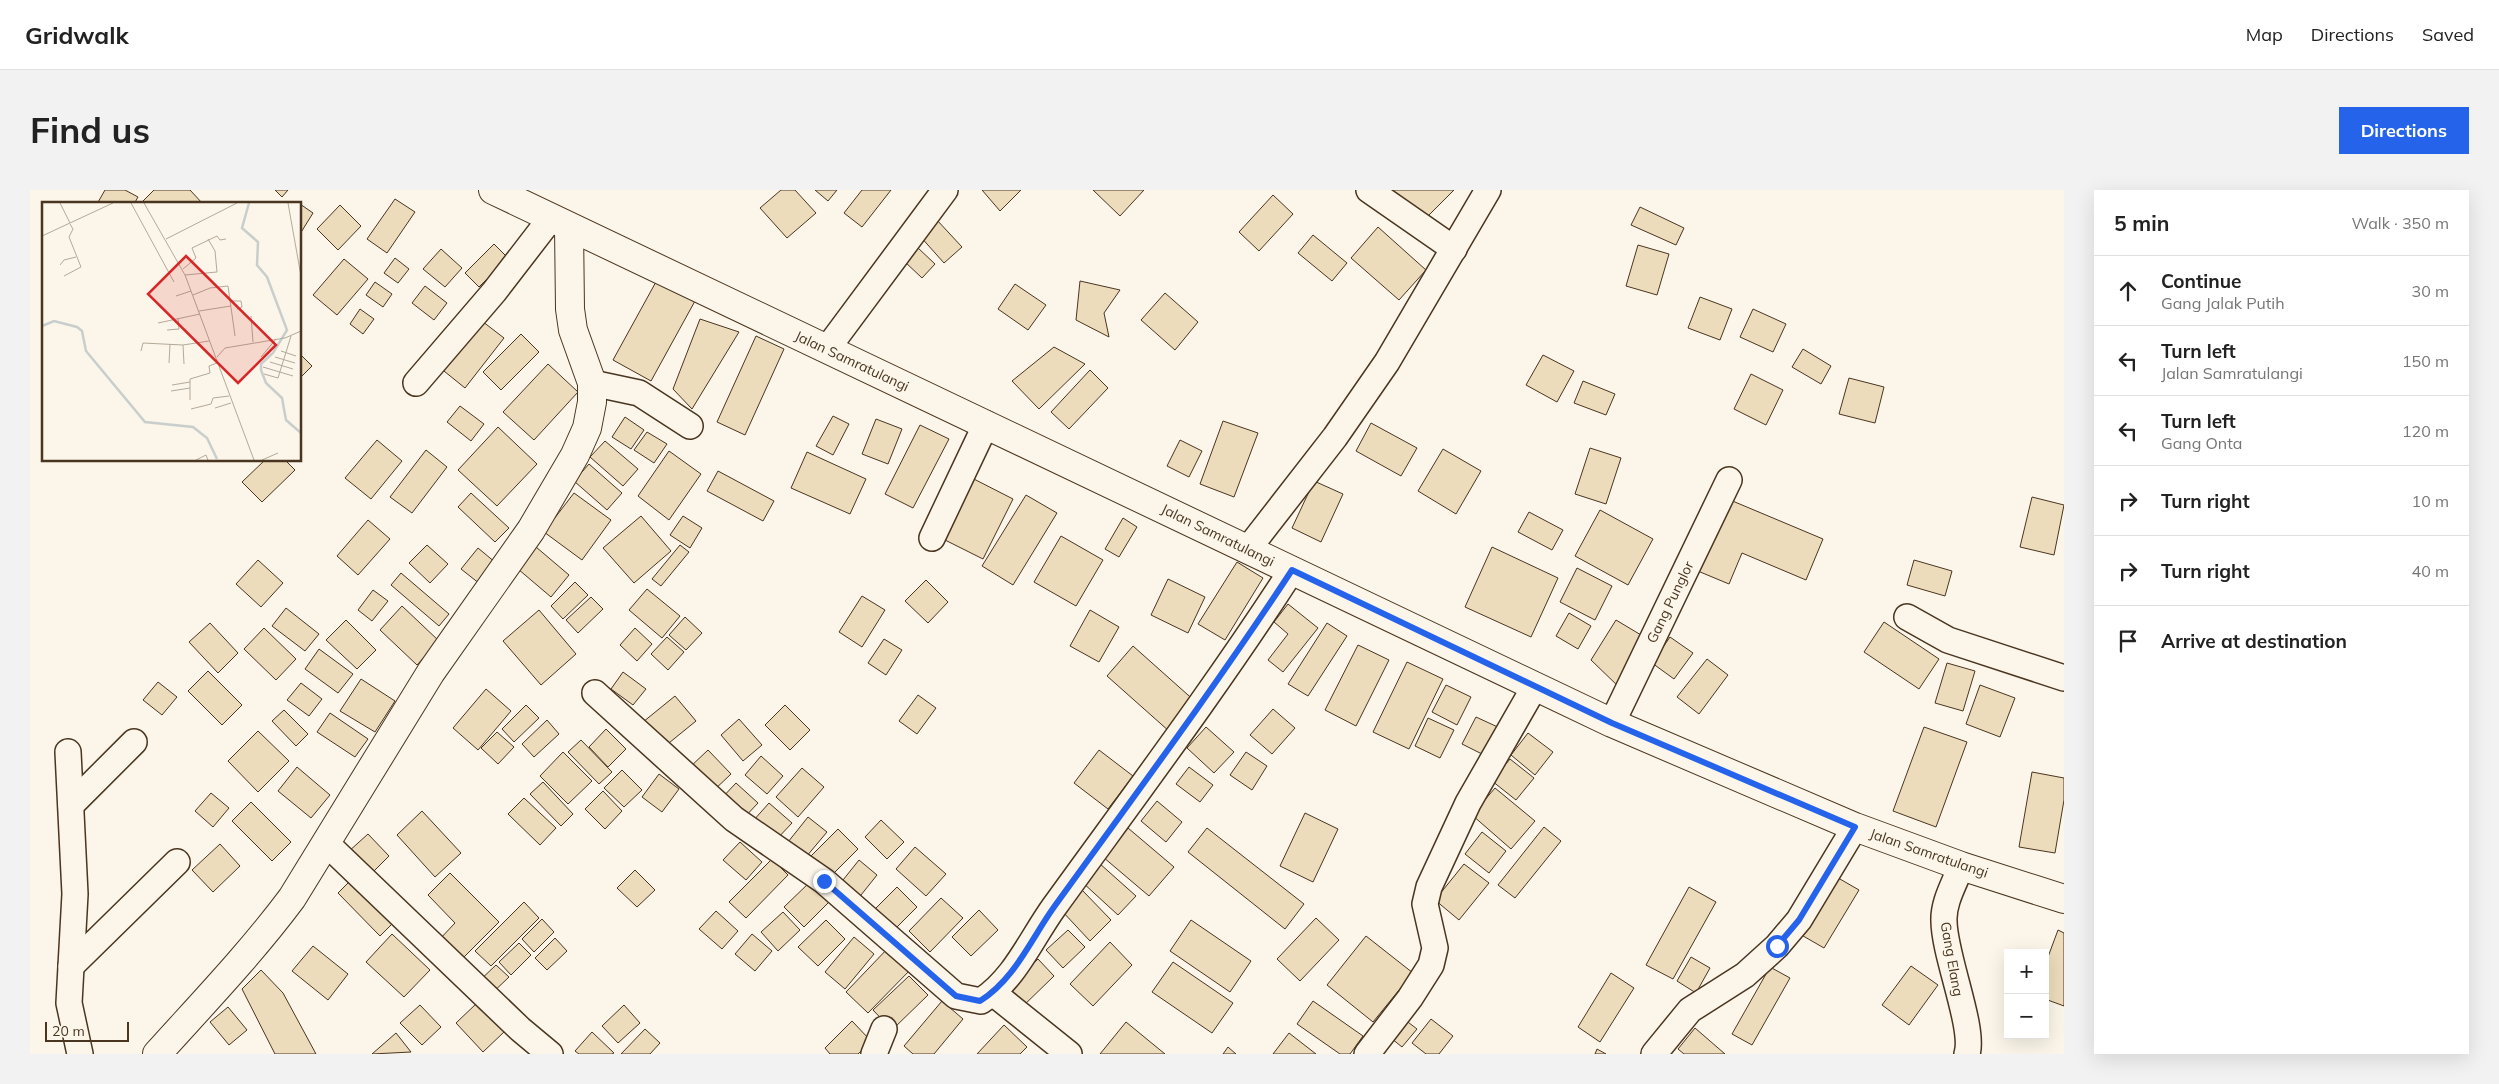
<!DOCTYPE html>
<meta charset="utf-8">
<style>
body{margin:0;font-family:Mulish,sans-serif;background:#f2f2f2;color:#222}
.controls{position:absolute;right:15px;bottom:15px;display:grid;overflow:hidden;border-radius:0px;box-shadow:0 5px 20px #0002}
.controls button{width:45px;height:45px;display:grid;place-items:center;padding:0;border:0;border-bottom:1px solid #e0e0e0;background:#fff;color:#222;font:25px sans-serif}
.scale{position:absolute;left:15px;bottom:12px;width:84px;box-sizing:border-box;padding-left:5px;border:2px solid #4a3520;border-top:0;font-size:14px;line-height:18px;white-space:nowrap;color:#4a3520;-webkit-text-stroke:4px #fbf6e9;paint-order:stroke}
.stop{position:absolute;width:15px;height:15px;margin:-11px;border:4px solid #2563eb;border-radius:50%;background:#fff}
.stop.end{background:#2563eb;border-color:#fff;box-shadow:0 1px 5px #0008}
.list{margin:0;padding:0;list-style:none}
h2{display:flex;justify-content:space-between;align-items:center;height:65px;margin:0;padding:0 20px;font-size:21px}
h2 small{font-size:16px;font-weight:400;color:#767676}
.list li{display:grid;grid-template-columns:32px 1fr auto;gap:15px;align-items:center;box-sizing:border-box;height:70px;padding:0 20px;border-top:1px solid #e0e0e0}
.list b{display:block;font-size:19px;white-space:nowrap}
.list p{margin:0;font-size:16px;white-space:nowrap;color:#767676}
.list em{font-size:16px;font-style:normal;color:#767676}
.icon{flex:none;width:28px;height:28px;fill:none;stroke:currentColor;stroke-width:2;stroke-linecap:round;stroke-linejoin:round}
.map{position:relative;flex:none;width:2034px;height:864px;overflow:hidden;border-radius:0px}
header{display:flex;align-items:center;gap:30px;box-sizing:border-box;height:70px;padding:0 25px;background:#fff;border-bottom:1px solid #e0e0e0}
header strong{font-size:24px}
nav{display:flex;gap:28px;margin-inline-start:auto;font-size:18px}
.intro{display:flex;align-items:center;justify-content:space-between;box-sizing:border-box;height:120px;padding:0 30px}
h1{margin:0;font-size:35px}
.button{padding:12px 22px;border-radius:0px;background:#2563eb;color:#fff;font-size:18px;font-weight:700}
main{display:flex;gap:30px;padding:0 30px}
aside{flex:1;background:#fff;border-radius:0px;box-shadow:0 5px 20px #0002}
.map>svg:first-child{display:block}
</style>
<header>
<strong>Gridwalk</strong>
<nav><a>Map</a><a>Directions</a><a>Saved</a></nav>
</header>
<div class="intro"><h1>Find us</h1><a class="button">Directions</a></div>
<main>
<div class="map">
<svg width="2034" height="864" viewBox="0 0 2034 864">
<rect width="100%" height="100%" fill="#fbf6e9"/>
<g fill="#ecdcbc" stroke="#4a3520">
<polygon points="75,0 95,0 108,7 104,14 67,14"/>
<polygon points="124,0 160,0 173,14 114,14 112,12"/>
<polygon points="245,0 258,0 252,7"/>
<polygon points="751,0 765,0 786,23 757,48 730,18"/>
<polygon points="785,0 807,0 798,11"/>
<polygon points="832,0 861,0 832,37 814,23"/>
<polygon points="952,0 991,0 970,21"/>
<polygon points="1063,0 1114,0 1090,26"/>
<polygon points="1363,0 1424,0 1394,30"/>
<polygon points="1243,5 1263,24 1229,61 1209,42"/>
<polygon points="365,9 385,22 357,63 337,49"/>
<polygon points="270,14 283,23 270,44"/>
<polygon points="310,15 331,36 308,60 287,39"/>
<polygon points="1610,17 1654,38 1646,55 1601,35"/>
<polygon points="906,29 932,57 914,73 889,45"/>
<polygon points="1348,37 1396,80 1369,110 1321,68"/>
<polygon points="1283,45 1317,73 1302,91 1268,63"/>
<polygon points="464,54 478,68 449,97 435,83"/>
<polygon points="1608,55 1639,64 1627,105 1596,96"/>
<polygon points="887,57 905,74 892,88 874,71"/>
<polygon points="411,59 432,78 415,97 393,79"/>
<polygon points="365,68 379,79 368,93 354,83"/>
<polygon points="314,69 338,89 307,125 283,105"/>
<polygon points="627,90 665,111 621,191 583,170"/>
<polygon points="1050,91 1090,100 1074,123 1079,147 1046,130"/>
<polygon points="345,92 362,104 353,117 336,105"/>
<polygon points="985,94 1016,115 998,140 968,119"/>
<polygon points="395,96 417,113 404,130 382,113"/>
<polygon points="1135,103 1168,132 1145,160 1111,130"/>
<polygon points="1670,107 1702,119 1690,150 1658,138"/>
<polygon points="330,119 344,129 333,144 320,134"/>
<polygon points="1723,119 1756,134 1743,162 1710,147"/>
<polygon points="448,128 474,148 435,198 409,177"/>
<polygon points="670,129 709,142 662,219 643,199"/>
<polygon points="491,144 509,162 471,200 453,182"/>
<polygon points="726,146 754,159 715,245 687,232"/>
<polygon points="1024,157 1055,174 1009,219 982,191"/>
<polygon points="1773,159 1801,176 1791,194 1762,177"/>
<polygon points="270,164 282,176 270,188"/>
<polygon points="1513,165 1544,181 1527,212 1496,195"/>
<polygon points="518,174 548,202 504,250 473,222"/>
<polygon points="1060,180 1078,198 1039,239 1021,222"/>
<polygon points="1721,184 1753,200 1736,235 1704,219"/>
<polygon points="1819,188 1854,197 1845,233 1809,224"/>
<polygon points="1553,191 1585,204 1576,225 1544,213"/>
<polygon points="430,216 454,234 441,251 417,232"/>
<polygon points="803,226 819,234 803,265 786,256"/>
<polygon points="595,227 614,240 601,259 582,247"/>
<polygon points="846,229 872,239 858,274 832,264"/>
<polygon points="1193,231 1228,243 1204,307 1170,294"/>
<polygon points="1341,233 1387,258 1371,286 1326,261"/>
<polygon points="890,235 919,249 883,318 855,304"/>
<polygon points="468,237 507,274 467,316 428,280"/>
<polygon points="617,242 637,254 624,273 604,260"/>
<polygon points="347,250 372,271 341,309 315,288"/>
<polygon points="1150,250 1172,261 1159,287 1137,276"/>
<polygon points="575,251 608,279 593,296 560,267"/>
<polygon points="1560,258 1591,268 1576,314 1545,304"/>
<polygon points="1413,259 1451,281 1426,324 1388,301"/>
<polygon points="396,260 417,277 382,323 360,307"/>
<polygon points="639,261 671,284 639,330 608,306"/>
<polygon points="777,262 836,289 820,324 761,298"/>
<polygon points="235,270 255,270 265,280 232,312 212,292"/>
<polygon points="559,274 592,303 577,320 544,291"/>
<polygon points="688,281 744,311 733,331 677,301"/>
<polygon points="938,286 983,309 953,369 907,346"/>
<polygon points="1284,291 1313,304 1291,352 1262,338"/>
<polygon points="441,303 479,338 465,352 428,317"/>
<polygon points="544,303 581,330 552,370 514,342"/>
<polygon points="996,305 1027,323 983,395 952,376"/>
<polygon points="1693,307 1793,349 1776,390 1712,363 1699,394 1663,379"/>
<polygon points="2002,307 2034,315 2024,365 1990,357"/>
<polygon points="1570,320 1623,349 1598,395 1545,366"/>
<polygon points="1499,322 1533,340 1522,360 1488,342"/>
<polygon points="611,326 641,361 604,393 573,358"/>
<polygon points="653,326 672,338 660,358 640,345"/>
<polygon points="1093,328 1107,337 1089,367 1075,359"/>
<polygon points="338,330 360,349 328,385 307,366"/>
<polygon points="1031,346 1073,370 1046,416 1004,392"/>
<polygon points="397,355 418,374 400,393 379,373"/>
<polygon points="650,355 659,362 631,396 622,389"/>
<polygon points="506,357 539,385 521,407 488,379"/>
<polygon points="1462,357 1528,388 1501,447 1435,417"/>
<polygon points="448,358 466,373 450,394 431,379"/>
<polygon points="228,370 253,393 231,417 206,394"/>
<polygon points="1884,370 1922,381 1915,406 1877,395"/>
<polygon points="1207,372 1233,388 1195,450 1168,434"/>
<polygon points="1547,378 1582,396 1565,430 1530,412"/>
<polygon points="371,383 419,424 409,436 361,395"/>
<polygon points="1138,389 1175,407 1158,443 1121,425"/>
<polygon points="896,390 918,412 898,433 875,411"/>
<polygon points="545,392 558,405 533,429 521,416"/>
<polygon points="617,399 650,426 632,448 599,420"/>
<polygon points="343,400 358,411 342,431 328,420"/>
<polygon points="832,406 855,420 832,457 809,442"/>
<polygon points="561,407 573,419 548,443 536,430"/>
<polygon points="1258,414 1288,438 1253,482 1238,470 1258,444 1244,432"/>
<polygon points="372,416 409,451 387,475 350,440"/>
<polygon points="256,418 289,444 275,461 242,436"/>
<polygon points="509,420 546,464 511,495 473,451"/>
<polygon points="1060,420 1089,437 1069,472 1040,456"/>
<polygon points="1539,423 1561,436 1548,459 1526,446"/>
<polygon points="655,427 672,443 656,460 639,445"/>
<polygon points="316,430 346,460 327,479 296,450"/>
<polygon points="1586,430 1616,448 1590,498 1561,470"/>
<polygon points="1854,432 1909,469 1889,499 1834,462"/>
<polygon points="180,433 208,463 188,483 159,452"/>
<polygon points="1297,433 1317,446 1278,506 1258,494"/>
<polygon points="234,438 266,469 246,490 214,459"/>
<polygon points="605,438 622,454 607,471 590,455"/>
<polygon points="637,447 654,462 638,480 621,464"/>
<polygon points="1640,447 1663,463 1644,489 1622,473"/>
<polygon points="854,449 872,460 856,485 838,473"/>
<polygon points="1328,455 1359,470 1326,536 1295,520"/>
<polygon points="1103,456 1167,513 1140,542 1077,486"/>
<polygon points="289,459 323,484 308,503 275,479"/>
<polygon points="1677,469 1698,485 1669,524 1647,507"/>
<polygon points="1377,472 1413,489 1379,559 1343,542"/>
<polygon points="1917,473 1945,481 1933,521 1905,513"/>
<polygon points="178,481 212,515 192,535 158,501"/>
<polygon points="593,482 616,499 603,515 581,499"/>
<polygon points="331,489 365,511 345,542 310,521"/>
<polygon points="128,492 147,507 132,525 113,510"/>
<polygon points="271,493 292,509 279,526 257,510"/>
<polygon points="1416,495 1441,507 1427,535 1402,522"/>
<polygon points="1950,495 1985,508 1970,547 1936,534"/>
<polygon points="456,499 481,521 448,560 423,538"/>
<polygon points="888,505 906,518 887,544 869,531"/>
<polygon points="645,506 666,531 634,557 613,532"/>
<polygon points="496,515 509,528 484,552 472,539"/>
<polygon points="755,515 780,540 760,560 735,535"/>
<polygon points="1243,519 1265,538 1242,564 1220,545"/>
<polygon points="254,520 278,544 266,556 242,531"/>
<polygon points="300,523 338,549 325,567 287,542"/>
<polygon points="1446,527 1472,539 1458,567 1432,554"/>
<polygon points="1398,528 1424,540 1410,568 1385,556"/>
<polygon points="709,529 732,555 713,571 691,545"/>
<polygon points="517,530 529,544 504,567 492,554"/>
<polygon points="1176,537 1204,562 1184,583 1157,558"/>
<polygon points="1894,537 1937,552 1906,637 1863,621"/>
<polygon points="576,539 596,559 578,577 559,557"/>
<polygon points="228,541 259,571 228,602 198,571"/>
<polygon points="467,542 484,557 468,574 451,558"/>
<polygon points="1498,543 1523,562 1505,585 1481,565"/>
<polygon points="551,550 582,582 569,594 538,562"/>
<polygon points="678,560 701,584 682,602 659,578"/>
<polygon points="1069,560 1103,586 1078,619 1044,593"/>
<polygon points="533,562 562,591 538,614 510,586"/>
<polygon points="1216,562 1237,576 1222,600 1200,585"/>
<polygon points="731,566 753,586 737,604 715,585"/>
<polygon points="1480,569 1504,588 1486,610 1462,591"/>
<polygon points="267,577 300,605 281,628 248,601"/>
<polygon points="1159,577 1183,595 1170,612 1146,594"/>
<polygon points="772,578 794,597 768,627 746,607"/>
<polygon points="592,580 612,600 594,617 574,598"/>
<polygon points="2002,582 2034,588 2034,610 2025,663 1989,657"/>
<polygon points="629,584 649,599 632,622 612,607"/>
<polygon points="513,592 543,624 531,636 500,604"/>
<polygon points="706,593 728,613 711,631 689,611"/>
<polygon points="1465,598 1505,631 1481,659 1442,625"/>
<polygon points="573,601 592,621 575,639 555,619"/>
<polygon points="181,603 199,618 183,637 165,621"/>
<polygon points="494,608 526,638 510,655 478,624"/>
<polygon points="1127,611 1152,632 1136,652 1111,631"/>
<polygon points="221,612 261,652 242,671 202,631"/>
<polygon points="739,613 762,633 745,651 723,631"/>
<polygon points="392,621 431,663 405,687 367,645"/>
<polygon points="1275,623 1308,639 1283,692 1250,676"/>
<polygon points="778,627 797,642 776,667 758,652"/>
<polygon points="851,630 874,652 857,669 835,647"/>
<polygon points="1514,637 1531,651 1485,708 1468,695"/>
<polygon points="1098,638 1144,677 1119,706 1073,667"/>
<polygon points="1177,638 1274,714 1255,739 1158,662"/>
<polygon points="808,639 828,659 801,686 781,666"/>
<polygon points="1452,642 1476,661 1459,683 1435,664"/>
<polygon points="338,644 359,666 340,685 318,662"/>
<polygon points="710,652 732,672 716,690 693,670"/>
<polygon points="190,654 210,676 183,702 162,680"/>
<polygon points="885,657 916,684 896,706 866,679"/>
<polygon points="742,669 758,685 716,728 699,712"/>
<polygon points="829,670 847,685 827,710 809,695"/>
<polygon points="1069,673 1106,706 1088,725 1052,692"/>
<polygon points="1434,674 1459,693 1429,730 1405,710"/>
<polygon points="605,680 625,700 607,717 587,698"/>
<polygon points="420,683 469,732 429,772 408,751 425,733 398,705"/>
<polygon points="1803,685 1829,700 1794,758 1768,743"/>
<polygon points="325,686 367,729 350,746 308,703"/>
<polygon points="781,691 801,710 774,737 754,717"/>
<polygon points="867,697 887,717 860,744 840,724"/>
<polygon points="1659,697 1686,712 1643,789 1616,775"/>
<polygon points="1052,700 1081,730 1060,751 1031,720"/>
<polygon points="911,708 933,728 900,762 879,741"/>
<polygon points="494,712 509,728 461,776 445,761"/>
<polygon points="949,720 968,740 941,766 922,747"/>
<polygon points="686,721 708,741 692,759 669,739"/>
<polygon points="753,722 770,740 748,761 731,742"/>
<polygon points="1286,728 1309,750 1270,791 1247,769"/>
<polygon points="512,729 524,742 504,762 492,749"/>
<polygon points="796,730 815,749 788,776 768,757"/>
<polygon points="1161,730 1221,771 1200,802 1140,761"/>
<polygon points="1038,740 1055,757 1033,778 1016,760"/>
<polygon points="2028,740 2034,743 2034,816 2015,809 2015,775"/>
<polygon points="362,744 400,780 374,807 336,772"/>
<polygon points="722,744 742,761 725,781 705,764"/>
<polygon points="1336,746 1383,783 1343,832 1297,795"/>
<polygon points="824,747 844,764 815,799 795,782"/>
<polygon points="525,748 537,761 517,780 505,768"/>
<polygon points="1080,752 1102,775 1063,816 1040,794"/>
<polygon points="489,753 501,765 481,785 469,772"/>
<polygon points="283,756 318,784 298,810 262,781"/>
<polygon points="860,756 883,777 838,823 816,802"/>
<polygon points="1661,767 1680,778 1666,803 1647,791"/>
<polygon points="1008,769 1024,786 989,820 973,803"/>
<polygon points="1143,772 1203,813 1182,843 1122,802"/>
<polygon points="466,775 479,787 458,807 446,794"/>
<polygon points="1881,776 1908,795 1879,835 1852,815"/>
<polygon points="1740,777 1760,788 1722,855 1702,844"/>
<polygon points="231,780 253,803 286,864 245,864 212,799"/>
<polygon points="1581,783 1604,798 1570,852 1548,837"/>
<polygon points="879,786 898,805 862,840 843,820"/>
<polygon points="912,811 933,829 904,864 883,864 874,856"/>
<polygon points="1283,811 1333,846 1320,864 1310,864 1267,834"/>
<polygon points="447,813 474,842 453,862 426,833"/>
<polygon points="390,815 411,837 392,855 370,833"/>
<polygon points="594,815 610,833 588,853 572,836"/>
<polygon points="198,817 217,840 199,855 180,832"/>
<polygon points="1370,826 1387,839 1372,857 1356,844"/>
<polygon points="1401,829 1423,846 1409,864 1396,864 1382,853"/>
<polygon points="822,831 841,851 828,864 800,864 795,858"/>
<polygon points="1096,832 1135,864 1070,864"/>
<polygon points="974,835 997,857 990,864 947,864"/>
<polygon points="1665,838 1695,864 1654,864 1648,859"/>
<polygon points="615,839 630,853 620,864 591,864"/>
<polygon points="562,842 584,863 582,864 549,864 545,861"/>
<polygon points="366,843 381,862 342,864"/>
<polygon points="1259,843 1286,864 1243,864"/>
<polygon points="1198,857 1206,864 1193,864"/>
<polygon points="1567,859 1576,864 1565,864"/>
</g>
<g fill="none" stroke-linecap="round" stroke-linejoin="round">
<g stroke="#4a3520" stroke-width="28">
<g id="street">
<polyline points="1339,0 1424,59"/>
<polyline points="797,159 915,0"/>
<polyline points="386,193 464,102 521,28"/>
<polyline points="562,193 609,203 660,236"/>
<polyline points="902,348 956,234"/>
<polyline points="1218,359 1305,247 1357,172 1458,0"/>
<polyline points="1877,427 1918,450 2034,488"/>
<path d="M565,503L704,629L794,691L926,806L951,811C985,789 1001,749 1024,717C1105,605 1187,496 1262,380"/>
<polyline points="1582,533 1699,290"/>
<polyline points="38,562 45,704 39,813 50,864"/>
<polyline points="41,615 104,552"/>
<polyline points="297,654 490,839 520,864"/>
<path d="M1931,676C1925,693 1913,712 1914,731C1914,765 1945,838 1937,864"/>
<polyline points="41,776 147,672"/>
<polyline points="963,803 1039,864"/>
<polyline points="844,864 854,839"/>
<polyline points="1337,864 1380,808 1401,775 1405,758 1395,714 1399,697 1438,613 1505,496"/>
<polyline points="1624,864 1660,820 1715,785 1747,756 1769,730 1825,637"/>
</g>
</g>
<g stroke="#4a3520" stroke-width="30">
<g id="secondary">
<polyline points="463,0 1582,533 1825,637 1931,676 2034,709"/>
<path d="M127,864C173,813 221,763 262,708L401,482L501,340L545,265L557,238L562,212V193L543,140L540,119L539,37"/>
</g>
</g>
<use href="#street" stroke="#fbf6e9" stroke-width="25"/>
<use href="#secondary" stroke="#fbf6e9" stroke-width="28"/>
</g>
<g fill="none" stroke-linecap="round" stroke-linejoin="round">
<path stroke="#2563eb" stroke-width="6" d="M794,691L926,806L950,811C985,789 1001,749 1024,717C1105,605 1186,496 1262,380L1582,533L1825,637L1769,730L1747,756"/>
</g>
<g text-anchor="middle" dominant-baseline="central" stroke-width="4" stroke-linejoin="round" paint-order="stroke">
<g font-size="14" fill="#4a3520" stroke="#fbf6e9">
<text transform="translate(822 171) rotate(25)">Jalan Samratulangi</text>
<text transform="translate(1188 345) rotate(26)">Jalan Samratulangi</text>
<text transform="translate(1640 412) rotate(-64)">Gang Punglor</text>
<text transform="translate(1899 663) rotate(19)">Jalan Samratulangi</text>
<text transform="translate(1922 769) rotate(80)">Gang Elang</text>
</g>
</g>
<g transform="translate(12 12)">
<rect width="259" height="259" fill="#fbf6e9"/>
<path fill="none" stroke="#c9cecd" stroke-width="2.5" d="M207,1L200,26L216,40L215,63L225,75L245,128L231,151L219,162V168L224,181L240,196L244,218L259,231M0,124L12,119L35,125L40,129L44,149L103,220L151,225L165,236L175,257"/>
<path fill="none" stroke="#b4a999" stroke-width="1" d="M18,1L28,21M89,1L132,80M102,1L143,73L212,258M246,1L259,74M0,34L71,1M124,37L195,1M18,63L22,58L34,55M141,67L154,56L150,46L175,34L178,38L184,37M143,73L175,70L173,49L166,37M22,74L39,65L27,35L31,27L28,22M151,93L168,86L186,84L193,134M134,94L149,89M188,99H199L200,105L195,107M157,109L189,104M209,114L211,140M116,121L158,112M125,128L137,127L136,116M99,149L101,141L141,143M239,149L254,154M175,155L183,146L243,136L259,129M219,155L234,137M233,155L253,161M228,160L251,167M127,161L128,142M142,162L141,143L167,139M221,165L251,174M222,172L236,176L249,134M130,183L148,180M129,189L148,186M148,198V177L168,171L167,164L175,161M173,206L189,201M149,207L169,202L171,196L187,194M154,258L164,253L166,258M220,258L236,251"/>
<path fill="#d62828" fill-opacity="0.15" stroke="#d62828" stroke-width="2.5" d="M144,54L234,143L196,181L106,92Z"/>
<rect width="259" height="259" fill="none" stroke="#4a3520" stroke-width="2.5"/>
</g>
</svg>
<div class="controls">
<button>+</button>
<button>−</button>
</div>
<div class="scale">20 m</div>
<div class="stop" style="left:1747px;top:756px"></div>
<div class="stop end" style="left:794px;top:691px"></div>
</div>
<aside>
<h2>5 min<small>Walk · 350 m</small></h2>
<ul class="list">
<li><svg class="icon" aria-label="ahead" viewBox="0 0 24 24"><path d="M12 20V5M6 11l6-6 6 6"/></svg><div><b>Continue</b><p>Gang Jalak Putih</p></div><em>30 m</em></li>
<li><svg class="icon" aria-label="left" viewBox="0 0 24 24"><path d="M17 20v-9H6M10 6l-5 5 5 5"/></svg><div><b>Turn left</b><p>Jalan Samratulangi</p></div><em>150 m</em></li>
<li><svg class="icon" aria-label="left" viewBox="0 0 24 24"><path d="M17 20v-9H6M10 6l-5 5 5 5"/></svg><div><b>Turn left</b><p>Gang Onta</p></div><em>120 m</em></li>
<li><svg class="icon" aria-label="right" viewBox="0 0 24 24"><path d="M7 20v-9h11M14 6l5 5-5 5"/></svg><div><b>Turn right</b></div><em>10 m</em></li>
<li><svg class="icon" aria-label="right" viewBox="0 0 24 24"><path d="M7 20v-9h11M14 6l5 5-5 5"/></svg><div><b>Turn right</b></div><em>40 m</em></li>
<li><svg class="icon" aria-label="arrive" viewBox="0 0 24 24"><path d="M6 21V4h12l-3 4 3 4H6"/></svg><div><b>Arrive at destination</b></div></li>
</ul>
</aside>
</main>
